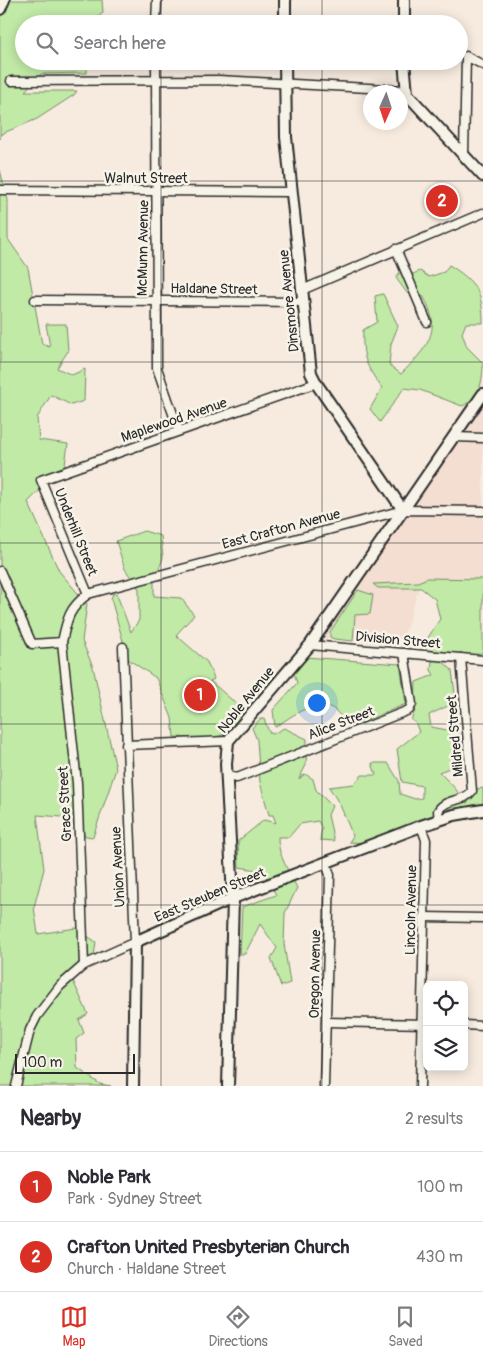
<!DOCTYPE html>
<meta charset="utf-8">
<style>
body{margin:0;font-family:Pangolin,sans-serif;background:#f7f7f7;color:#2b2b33}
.controls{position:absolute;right:15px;bottom:15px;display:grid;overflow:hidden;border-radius:8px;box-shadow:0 2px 12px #0003}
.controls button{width:45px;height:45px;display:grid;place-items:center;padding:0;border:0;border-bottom:1px solid #e1e1e2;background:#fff;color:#2b2b33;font:25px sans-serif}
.compass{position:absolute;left:363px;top:85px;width:45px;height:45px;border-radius:50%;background:#fff;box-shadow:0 2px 12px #0003;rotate:183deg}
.scale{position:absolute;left:15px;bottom:12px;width:120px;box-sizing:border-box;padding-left:5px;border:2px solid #2b2b2b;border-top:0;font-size:14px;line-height:18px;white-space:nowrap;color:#2b2b2b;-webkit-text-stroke:4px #f7f3e8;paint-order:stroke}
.you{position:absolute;left:316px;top:702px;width:18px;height:18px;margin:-12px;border:4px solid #fff;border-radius:50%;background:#1a73e8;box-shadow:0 0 0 8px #1a73e833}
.badge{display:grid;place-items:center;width:32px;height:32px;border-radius:50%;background:#d93025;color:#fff;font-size:16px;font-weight:700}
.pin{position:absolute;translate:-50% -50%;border:2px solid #fff;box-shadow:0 1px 5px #0006}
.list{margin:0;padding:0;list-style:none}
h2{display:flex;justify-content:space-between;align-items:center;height:65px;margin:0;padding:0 20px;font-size:21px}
h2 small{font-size:16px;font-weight:400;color:#7c7c81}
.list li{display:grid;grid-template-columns:32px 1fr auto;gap:15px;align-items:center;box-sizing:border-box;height:70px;padding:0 20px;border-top:1px solid #e1e1e2}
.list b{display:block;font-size:19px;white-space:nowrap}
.list p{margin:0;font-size:16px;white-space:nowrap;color:#7c7c81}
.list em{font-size:16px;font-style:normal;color:#7c7c81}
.icon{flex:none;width:28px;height:28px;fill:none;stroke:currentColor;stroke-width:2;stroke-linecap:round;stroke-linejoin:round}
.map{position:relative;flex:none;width:483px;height:1086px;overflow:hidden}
.search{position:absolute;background:#fff;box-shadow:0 2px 12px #0003;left:15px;right:15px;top:15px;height:55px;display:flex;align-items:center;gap:12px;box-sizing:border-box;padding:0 18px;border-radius:28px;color:#7c7c81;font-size:19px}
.sheet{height:205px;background:#fff}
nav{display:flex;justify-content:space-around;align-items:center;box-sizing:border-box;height:70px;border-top:1px solid #e1e1e2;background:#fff;font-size:14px;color:#7c7c81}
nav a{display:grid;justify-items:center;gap:2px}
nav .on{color:#d93025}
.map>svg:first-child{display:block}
</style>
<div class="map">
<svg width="483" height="1086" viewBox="0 0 483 1086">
<rect width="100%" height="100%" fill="#f7ebdf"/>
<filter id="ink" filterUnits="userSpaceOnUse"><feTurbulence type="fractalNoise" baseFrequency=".02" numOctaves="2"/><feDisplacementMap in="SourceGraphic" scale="10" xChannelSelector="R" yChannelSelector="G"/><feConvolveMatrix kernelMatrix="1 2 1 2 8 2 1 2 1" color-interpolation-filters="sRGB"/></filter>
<g filter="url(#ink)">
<polygon fill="#f4ddd1" points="483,379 483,583 421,581 401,645 322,638 361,563"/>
<g fill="#c1eaa6" stroke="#768a68">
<polygon points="0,0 102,0 103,13 89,24 24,24 24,61 87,61 87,73 41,74 25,91 77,91 74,95 37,119 1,134 0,139"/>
<polygon points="0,170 8,200 8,239 28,268 42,344 50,347 46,324 66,324 68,351 57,368 72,375 85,369 84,401 71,405 51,395 37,418 39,440 68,444 65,465 28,502 59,571 87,604 82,641 93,667 116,769 93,837 86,836 62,817 37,815 44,869 34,907 38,934 76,928 96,942 94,956 69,972 88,1014 79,1020 84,1033 76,1039 77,1068 100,1084 111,1086 0,1086"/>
<path d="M449,265C475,281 483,292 483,323H466L462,333L467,347L483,363C483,380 480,399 462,406L420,390L404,388L380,422L370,409L382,388C366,366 362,358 363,330L377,322L375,296L383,294L398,326L391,344L389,365L401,374C426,349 444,331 423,296L407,293L396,278L399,273L413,274L420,271L429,277L444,272Z"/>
<path d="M144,531L161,536L163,558L154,582V596L181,598L194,615L176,635L207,662L214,679L210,681L247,713H244L240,717L242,721C219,744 204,738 174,737L172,718L156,678L119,653L123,641L111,599L113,593L117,595L131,632L139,620V589L125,569L116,541Z"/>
<polygon points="427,578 483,579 483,652 472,657 423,650 424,644 440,619 435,599 421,588 378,588 373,584 418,582"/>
<polygon points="358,590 373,595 370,614 355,615 353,641 334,639 330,637 330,632"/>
<path d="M305,657L400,664L406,704L353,726C344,724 342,717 336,711C318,695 291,717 275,727L273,710L297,683L293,670Z"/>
<polygon points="440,659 452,670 456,702 429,715 431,727 458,732 467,751 460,764 439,772 452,785 467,803 477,789 483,788 483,815 433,825 367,843 349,842 353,836 340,805 329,787 354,784 362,775 376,775 372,763 388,763 399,781 400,794 415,799 422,798 422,786 402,782 397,749 419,732 415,722 411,720 415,711 416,682 434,675 431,670 432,661"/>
<path d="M260,719H264L269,732L273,734L284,728L307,739L306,765L299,779L305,774L313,779L316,790L332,806L328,815L334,841L320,840L322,828L318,821L300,824L289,837H278C277,854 290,873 297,888L285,913L284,944L290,983L281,986L271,958L277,948L260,924L245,954H240L242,907L276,895L263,871L239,867L238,841L264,820L276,823L273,815H269L260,782L257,740L252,728Z"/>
</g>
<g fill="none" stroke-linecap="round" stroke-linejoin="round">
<g stroke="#2b2b2b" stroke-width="11">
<g id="minor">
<polyline points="156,24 157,0"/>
<polyline points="156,61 157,368 179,431"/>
<polyline points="11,81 219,80 405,90"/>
<polyline points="464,155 466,56 483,65"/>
<polyline points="0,190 291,192"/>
<polyline points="396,249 427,322"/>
<polyline points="302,290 483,213"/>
<polyline points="35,300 303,302"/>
<polyline points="455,437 483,438"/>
<path d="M0,571L32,644L62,642C67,619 69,608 88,594L403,510L483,511"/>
<polyline points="88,594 41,480 316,383"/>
<polyline points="62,642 77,783 84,965"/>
<polyline points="310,645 483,660"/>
<polyline points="126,745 228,741"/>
<polyline points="227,776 237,778 409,710 412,704 404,653"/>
<path d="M439,819L438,811C446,797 464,803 472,791L461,658"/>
<polyline points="424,917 483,918"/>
<polyline points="326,1022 427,1024"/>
<polyline points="464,1025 483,1026"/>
<polyline points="16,1086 30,1030 37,1016 60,986 84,965 135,942 123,647"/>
<polyline points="324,1086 330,875 326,863"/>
<polyline points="420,1086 426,840 421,826"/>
</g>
</g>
<g stroke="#2b2b2b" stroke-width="14">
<g id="major">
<polyline points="285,0 285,24"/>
<polyline points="404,0 404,24"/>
<polyline points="0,9 4,0"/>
<polyline points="285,61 286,137 311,373 316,383 403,510"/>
<polyline points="404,61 407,94 483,176"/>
<polyline points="133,1086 135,942 233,898 421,826 454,815 483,810"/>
<polyline points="228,1086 233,898 226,764 228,741 310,645 483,394"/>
</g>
</g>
<use href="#minor" stroke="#f7f3e8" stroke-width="8"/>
<use href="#major" stroke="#f7f3e8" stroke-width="10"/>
</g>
</g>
<path fill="none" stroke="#2b2b2b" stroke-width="1" stroke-opacity="0.55" d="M161,0V24M322,0V24M161,61V1086M322,61V1086M0,181H483M0,362H483M0,543H483M0,724H483M0,905H483"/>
<g text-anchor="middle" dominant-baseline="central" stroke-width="5" stroke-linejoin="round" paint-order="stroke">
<g font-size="14" fill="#2b2b2b" stroke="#f7f3e8">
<text x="146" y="178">Walnut Street</text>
<text transform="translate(143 248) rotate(-89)">McMunn Avenue</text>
<text transform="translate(214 289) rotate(1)">Haldane Street</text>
<text transform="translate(289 301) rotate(-96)">Dinsmore Avenue</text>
<text transform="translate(174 420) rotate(-19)">Maplewood Avenue</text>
<text transform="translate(281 529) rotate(-15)">East Crafton Avenue</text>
<text transform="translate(76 532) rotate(68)">Underhill Street</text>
<text transform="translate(398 640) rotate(5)">Division Street</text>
<text transform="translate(246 700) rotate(-51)">Noble Avenue</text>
<text transform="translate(341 723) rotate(-21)">Alice Street</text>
<text transform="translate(455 736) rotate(-95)">Mildred Street</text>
<text transform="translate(65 804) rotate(-93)">Grace Street</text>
<text transform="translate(118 867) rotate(-93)">Union Avenue</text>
<text transform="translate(210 895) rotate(-23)">East Steuben Street</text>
<text transform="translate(411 910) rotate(-89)">Lincoln Avenue</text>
<text transform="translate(315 974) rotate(-89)">Oregon Avenue</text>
</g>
</g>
</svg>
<div class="controls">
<button><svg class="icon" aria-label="locate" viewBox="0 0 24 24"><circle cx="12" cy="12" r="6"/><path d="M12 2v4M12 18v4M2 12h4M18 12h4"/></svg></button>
<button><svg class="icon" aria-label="layers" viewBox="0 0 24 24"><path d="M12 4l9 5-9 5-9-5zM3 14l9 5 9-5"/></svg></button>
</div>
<svg class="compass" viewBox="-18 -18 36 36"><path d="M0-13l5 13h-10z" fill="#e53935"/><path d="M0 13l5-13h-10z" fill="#7c7c81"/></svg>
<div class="scale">100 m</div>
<div class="you"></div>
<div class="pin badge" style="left:200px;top:695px">1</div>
<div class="pin badge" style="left:442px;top:201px">2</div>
<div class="search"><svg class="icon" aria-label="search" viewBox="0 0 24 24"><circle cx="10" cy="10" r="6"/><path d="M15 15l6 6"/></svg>Search here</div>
</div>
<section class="sheet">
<h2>Nearby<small>2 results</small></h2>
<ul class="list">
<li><span class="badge">1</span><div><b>Noble Park</b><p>Park · Sydney Street</p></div><em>100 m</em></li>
<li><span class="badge">2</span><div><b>Crafton United Presbyterian Church</b><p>Church · Haldane Street</p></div><em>430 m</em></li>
</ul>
</section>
<nav>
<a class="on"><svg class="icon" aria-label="map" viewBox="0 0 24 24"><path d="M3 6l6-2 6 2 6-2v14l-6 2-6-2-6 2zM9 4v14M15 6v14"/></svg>Map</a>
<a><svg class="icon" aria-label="directions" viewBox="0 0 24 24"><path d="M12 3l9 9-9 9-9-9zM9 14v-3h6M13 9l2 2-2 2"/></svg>Directions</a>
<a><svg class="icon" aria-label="saved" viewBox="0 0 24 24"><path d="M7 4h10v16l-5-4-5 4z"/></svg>Saved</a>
</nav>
